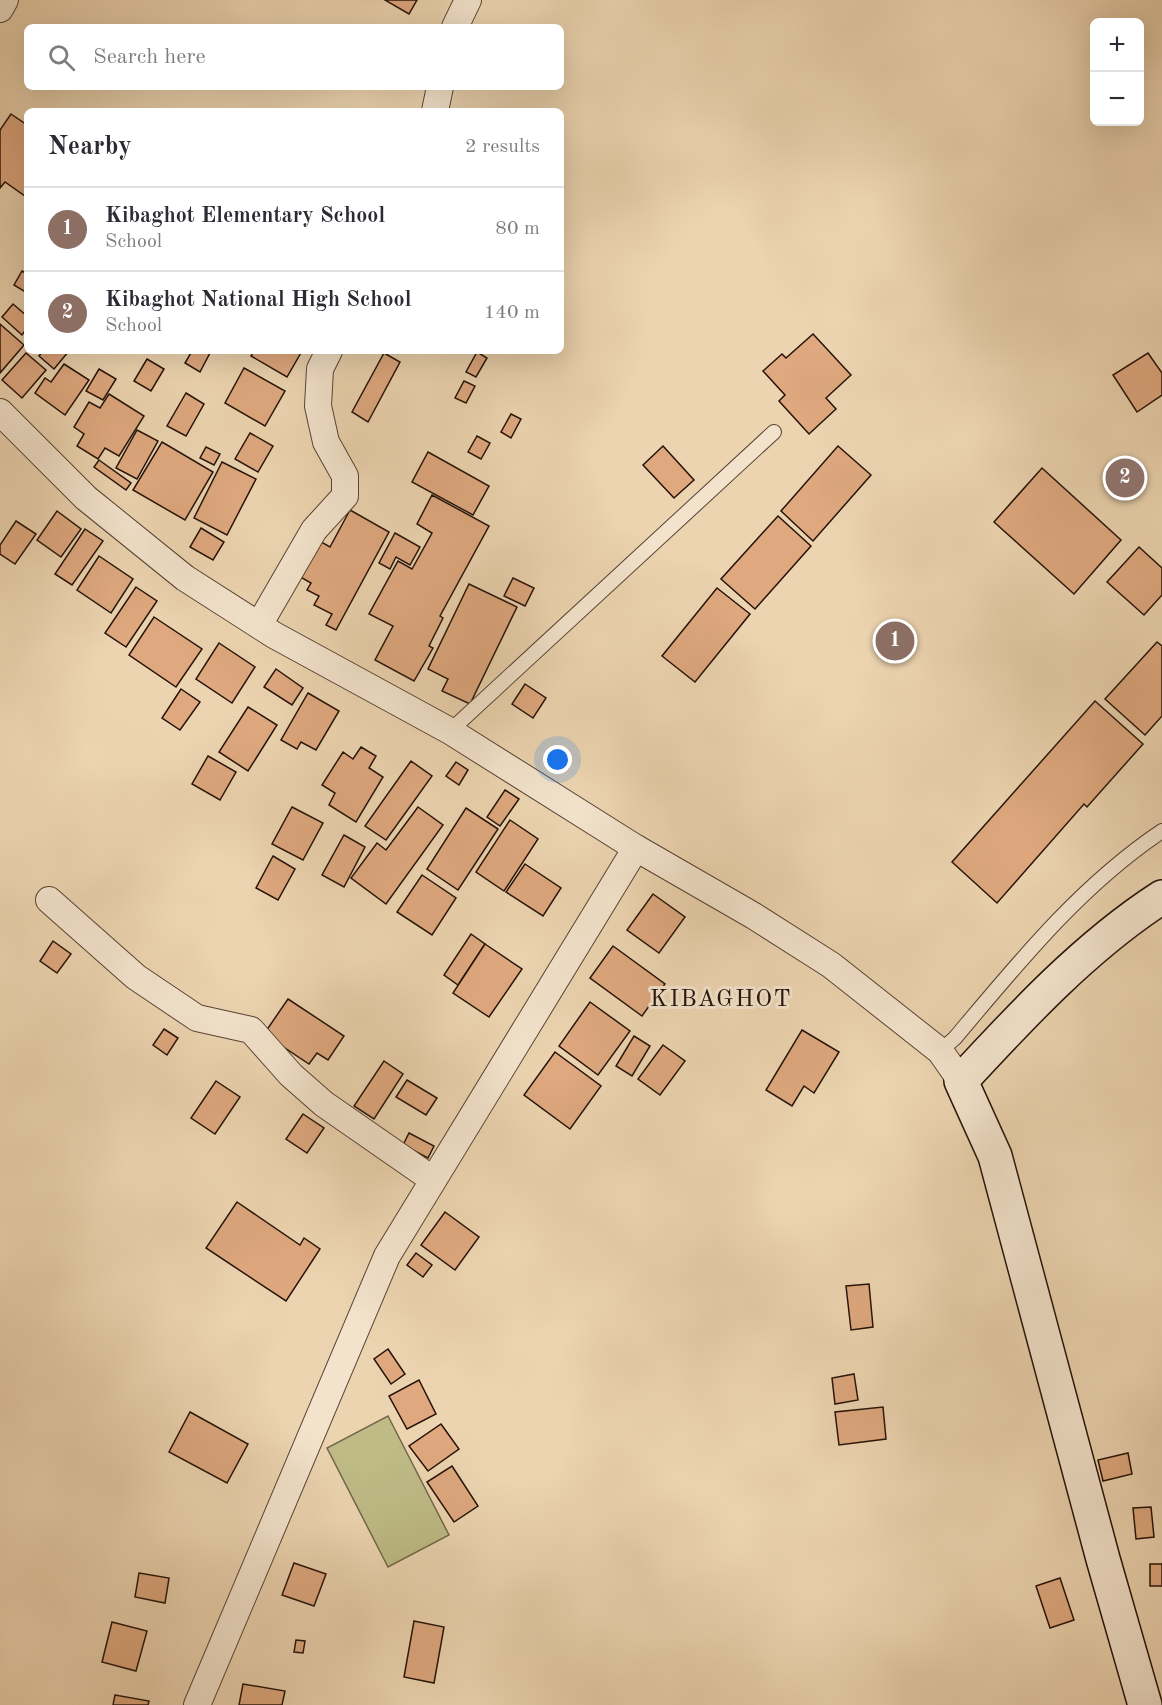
<!DOCTYPE html>
<meta charset="utf-8">
<style>
body{margin:0;font-family:"Old Standard TT",serif;background:#f2f2f3;color:#2b2b33}
.controls{position:absolute;right:18px;top:18px;display:grid;overflow:hidden;border-radius:9px;box-shadow:0 6px 24px #0002}
.controls button{width:54px;height:54px;display:grid;place-items:center;padding:0;border:0;border-bottom:2px solid #e1e1e2;background:#fff;color:#2b2b33;font:30px sans-serif}
.you{position:absolute;left:558px;top:760px;width:21px;height:21px;margin:-15px;border:4px solid #fff;border-radius:50%;background:#1a73e8;box-shadow:0 0 0 9px #1a73e833}
.badge{display:grid;place-items:center;width:39px;height:39px;border-radius:50%;background:#8f2418;color:#fff;font-size:20px;font-weight:700}
.pin{position:absolute;translate:-50% -50%;border:3px solid #fff;box-shadow:0 2px 6px #0006}
.list{margin:0;padding:0;list-style:none}
h2{display:flex;justify-content:space-between;align-items:center;height:78px;margin:0;padding:0 24px;font-size:26px}
h2 small{font-size:20px;font-weight:400;color:#7c7c81}
.list li{display:grid;grid-template-columns:39px 1fr auto;gap:18px;align-items:center;box-sizing:border-box;height:84px;padding:0 24px;border-top:2px solid #e1e1e2}
.list b{display:block;font-size:22px;white-space:nowrap}
.list p{margin:0;font-size:20px;white-space:nowrap;color:#7c7c81}
.list em{font-size:20px;font-style:normal;color:#7c7c81}
.icon{flex:none;width:33px;height:33px;fill:none;stroke:currentColor;stroke-width:2;stroke-linecap:round;stroke-linejoin:round}
.map{position:relative;flex:none;width:1162px;height:1705px;overflow:hidden}
.search{position:absolute;background:#fff;box-shadow:0 6px 24px #0002;left:24px;top:24px;width:540px;height:66px;display:flex;align-items:center;gap:15px;box-sizing:border-box;padding:0 21px;border-radius:9px;color:#7c7c81;font-size:22px}
.panel{position:absolute;background:#fff;box-shadow:0 6px 24px #0002;left:24px;top:108px;width:540px;height:246px;border-radius:9px}
.map>svg:first-child{display:block}
</style>
<div class="map">
<svg width="1162" height="1705" viewBox="0 0 1162 1705">
<rect width="100%" height="100%" fill="#ecd4b0"/>
<filter id="stains"><feTurbulence type="fractalNoise" baseFrequency=".00333" numOctaves="4"/><feColorMatrix values="0 0 0 0 .2 0 0 0 0 .09 0 0 0 0 .02 0 0 0 .5 -.17"/></filter>
<radialGradient id="worn" r=".72"><stop offset=".6" stop-color="#630" stop-opacity="0"/><stop offset="1" stop-color="#630" stop-opacity=".3"/></radialGradient>
<polygon fill="#bebb87" stroke="#726748" stroke-width="1.5" points="388,1416 449,1535 388,1567 327,1448"/>
<g fill="#dfa87f" stroke="#251309" stroke-width="1.5">
<polygon points="385,0 417,0 409,14"/>
<polygon points="11,114 27,125 25,196 5,182 0,188 0,130"/>
<polygon points="22,271 27,274 27,293 14,285"/>
<polygon points="13,304 27,316 27,328 22,335 2,317"/>
<polygon points="0,324 24,345 0,373"/>
<polygon points="813,334 851,375 826,398 836,409 809,434 779,401 785,395 763,371 782,354 786,358"/>
<polygon points="43,351 69,351 54,369 39,356"/>
<polygon points="192,351 211,351 200,372 185,363"/>
<polygon points="254,351 302,351 287,377 251,356"/>
<polygon points="477,352 487,358 476,377 466,372"/>
<polygon points="26,353 46,370 22,398 2,380"/>
<polygon points="384,353 400,362 368,422 352,412"/>
<polygon points="1148,353 1162,373 1162,395 1137,412 1113,375"/>
<polygon points="147,359 164,369 151,391 134,381"/>
<polygon points="64,364 89,380 65,415 35,393 45,378 51,382"/>
<polygon points="244,368 285,391 265,426 225,403"/>
<polygon points="99,369 116,379 103,400 86,391"/>
<polygon points="464,381 475,386 466,403 455,398"/>
<polygon points="186,393 204,404 186,436 167,426"/>
<polygon points="109,394 144,416 119,456 105,448 98,459 77,446 84,434 74,427 89,402 100,408"/>
<polygon points="511,414 521,419 511,438 501,432"/>
<polygon points="137,430 158,441 137,479 116,468"/>
<polygon points="250,433 273,446 258,472 235,459"/>
<polygon points="477,436 490,443 481,459 468,452"/>
<polygon points="162,442 213,472 185,520 133,490"/>
<polygon points="663,446 694,480 674,498 643,465"/>
<polygon points="838,446 871,475 813,541 781,511"/>
<polygon points="206,447 220,454 214,465 200,458"/>
<polygon points="428,452 489,486 473,515 412,482"/>
<polygon points="99,460 131,483 126,490 94,467"/>
<polygon points="222,462 256,479 227,535 194,518"/>
<polygon points="1042,468 1121,540 1074,594 994,522"/>
<polygon points="432,495 489,526 440,616 443,618 429,646 433,648 414,681 375,660 393,626 369,614 398,561 412,569 432,533 417,524"/>
<polygon points="350,510 389,532 336,630 326,625 332,614 314,605 319,596 307,590 311,583 297,575 316,539 330,547"/>
<polygon points="57,511 81,529 61,557 37,540"/>
<polygon points="778,516 811,546 755,609 721,579"/>
<polygon points="16,521 36,534 15,564 0,554 0,545"/>
<polygon points="201,528 224,542 213,560 190,547"/>
<polygon points="85,529 103,541 72,585 55,574"/>
<polygon points="395,533 420,547 410,565 396,557 390,569 379,563"/>
<polygon points="1139,547 1162,568 1162,595 1144,615 1107,582"/>
<polygon points="99,556 133,579 111,613 77,590"/>
<polygon points="513,578 534,588 525,606 504,596"/>
<polygon points="469,584 517,607 470,704 442,691 448,679 428,669"/>
<polygon points="136,587 157,601 126,647 105,633"/>
<polygon points="717,588 750,614 695,682 662,656"/>
<polygon points="154,617 202,649 176,687 129,655"/>
<polygon points="1157,642 1162,646 1162,716 1145,735 1105,699"/>
<polygon points="219,643 255,667 232,703 196,679"/>
<polygon points="276,669 303,688 292,705 264,687"/>
<polygon points="525,684 546,698 533,718 512,704"/>
<polygon points="181,689 200,702 180,730 162,718"/>
<polygon points="308,693 339,711 316,750 301,742 297,749 281,740"/>
<polygon points="1095,701 1143,744 1087,807 1084,804 997,903 952,862"/>
<polygon points="248,707 277,725 248,771 219,752"/>
<polygon points="361,747 376,756 369,768 383,777 356,822 329,805 335,793 322,785 343,752 353,759"/>
<polygon points="208,756 236,772 220,800 192,784"/>
<polygon points="411,761 432,776 386,840 365,826"/>
<polygon points="456,762 468,770 459,785 446,776"/>
<polygon points="505,790 519,799 500,826 487,817"/>
<polygon points="292,807 323,823 303,860 272,844"/>
<polygon points="418,807 443,825 386,904 351,878 377,843 386,850"/>
<polygon points="466,808 498,829 458,890 427,869"/>
<polygon points="510,820 538,839 504,891 476,872"/>
<polygon points="344,835 365,847 344,887 322,875"/>
<polygon points="273,856 295,869 278,900 256,888"/>
<polygon points="525,864 561,888 543,916 506,892"/>
<polygon points="422,875 456,898 432,935 397,912"/>
<polygon points="653,894 685,917 659,953 627,930"/>
<polygon points="471,934 485,944 458,985 444,975"/>
<polygon points="53,941 71,954 57,973 40,961"/>
<polygon points="485,944 522,969 489,1017 453,993"/>
<polygon points="613,946 665,984 642,1016 590,978"/>
<polygon points="288,999 344,1036 328,1060 317,1053 309,1064 264,1034"/>
<polygon points="590,1002 630,1031 598,1075 559,1046"/>
<polygon points="164,1029 178,1038 167,1055 153,1045"/>
<polygon points="802,1030 839,1052 814,1093 804,1086 792,1106 766,1090"/>
<polygon points="634,1036 650,1046 632,1076 616,1066"/>
<polygon points="663,1045 685,1061 660,1095 638,1079"/>
<polygon points="555,1052 601,1086 570,1129 524,1095"/>
<polygon points="384,1061 403,1074 374,1119 354,1106"/>
<polygon points="407,1080 437,1098 426,1115 396,1097"/>
<polygon points="216,1081 240,1097 215,1134 191,1118"/>
<polygon points="303,1114 324,1128 307,1153 286,1139"/>
<polygon points="409,1133 434,1146 428,1158 403,1145"/>
<polygon points="237,1202 300,1245 304,1238 320,1249 286,1301 206,1248"/>
<polygon points="445,1212 479,1237 455,1270 421,1245"/>
<polygon points="416,1253 432,1265 423,1277 407,1265"/>
<polygon points="869,1284 873,1327 851,1330 846,1286"/>
<polygon points="388,1349 405,1374 391,1384 374,1359"/>
<polygon points="854,1374 858,1400 835,1404 832,1378"/>
<polygon points="419,1380 436,1414 407,1429 389,1396"/>
<polygon points="883,1407 886,1439 839,1445 835,1412"/>
<polygon points="190,1412 248,1444 227,1483 169,1452"/>
<polygon points="441,1424 459,1449 428,1471 409,1446"/>
<polygon points="1128,1453 1132,1474 1103,1481 1098,1460"/>
<polygon points="452,1466 478,1506 454,1522 427,1482"/>
<polygon points="1151,1507 1154,1537 1136,1539 1133,1508"/>
<polygon points="294,1563 326,1574 314,1606 282,1595"/>
<rect x="1150" y="1564" width="12" height="22"/>
<polygon points="139,1573 169,1578 165,1603 135,1597"/>
<polygon points="1060,1578 1074,1620 1050,1628 1036,1586"/>
<polygon points="414,1621 444,1627 434,1683 404,1677"/>
<polygon points="112,1622 147,1631 136,1671 102,1662"/>
<polygon points="296,1640 305,1641 303,1653 294,1652"/>
<polygon points="243,1684 285,1691 282,1705 239,1705"/>
<polygon points="115,1695 149,1701 148,1705 113,1705"/>
</g>
<g fill="none" stroke-linecap="round" stroke-linejoin="round">
<g stroke="#574333" stroke-width="16">
<g id="lane">
<polyline points="450,731 774,432"/>
<path d="M940,1051L955,1038C1018,963 1080,886 1162,831"/>
</g>
</g>
<g stroke="#574333" stroke-width="28">
<g id="street">
<polyline points="0,9 5,0"/>
<polyline points="455,27 468,0"/>
<polyline points="435,111 440,87"/>
<polyline points="0,412 86,498 185,578 274,635 450,731 636,848 754,916 831,965 940,1051 961,1081"/>
<polyline points="259,625 314,530 345,496 345,476 326,442 318,406 320,369 329,351"/>
<polyline points="49,900 136,977 197,1018 251,1030 291,1075 324,1104 432,1179"/>
<polyline points="197,1705 387,1256 636,848"/>
</g>
</g>
<g stroke="#251309" stroke-width="36">
<path id="secondary" d="M1145,1705L1103,1559L995,1156L961,1081C1022,1015 1086,946 1162,897"/>
</g>
<use href="#lane" stroke="#f3e3cc" stroke-width="14"/>
<use href="#street" stroke="#f3e3cc" stroke-width="26"/>
<use href="#secondary" stroke="#f3e3cc" stroke-width="33"/>
</g>
<g text-anchor="middle" dominant-baseline="central" stroke-width="6" stroke-linejoin="round" paint-order="stroke">
<g font-size="24" letter-spacing="1.5" fill="#251309" stroke="#f3e3cc">
<text x="721" y="1000">KIBAGHOT</text>
</g>
</g>
<rect width="100%" height="100%" filter="url(#stains)"/>
<rect width="100%" height="100%" fill="url(#worn)"/>
</svg>
<div class="controls">
<button>+</button>
<button>−</button>
</div>
<div class="you"></div>
<div class="pin badge" style="left:895px;top:641px;background:#8d6e63">1</div>
<div class="pin badge" style="left:1125px;top:478px;background:#8d6e63">2</div>
<div class="search"><svg class="icon" aria-label="search" viewBox="0 0 24 24"><circle cx="10" cy="10" r="6"/><path d="M15 15l6 6"/></svg>Search here</div>
<section class="panel">
<h2>Nearby<small>2 results</small></h2>
<ul class="list">
<li><span class="badge" style="background:#8d6e63">1</span><div><b>Kibaghot Elementary School</b><p>School</p></div><em>80 m</em></li>
<li><span class="badge" style="background:#8d6e63">2</span><div><b>Kibaghot National High School</b><p>School</p></div><em>140 m</em></li>
</ul>
</section>
</div>
